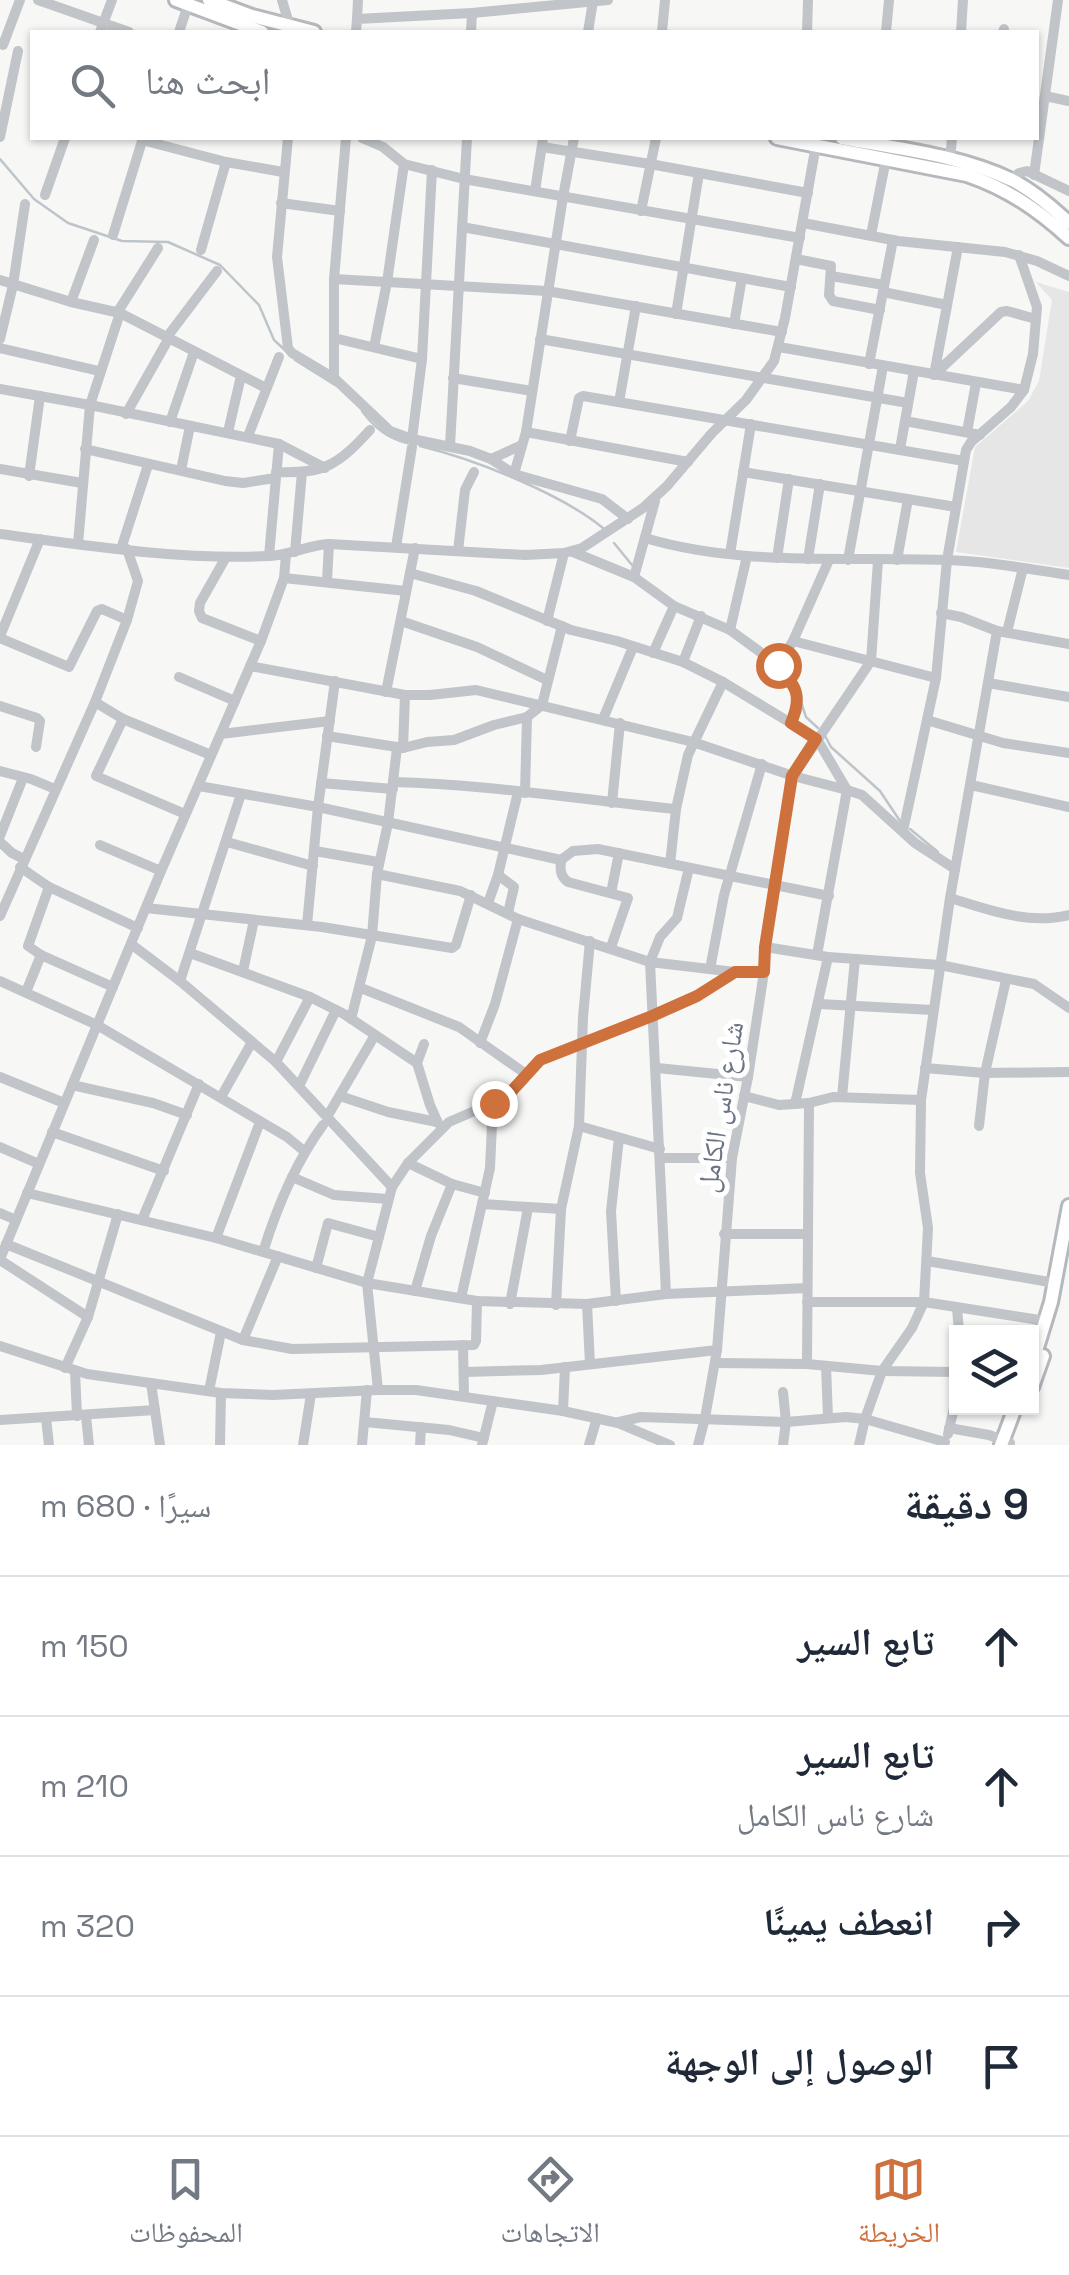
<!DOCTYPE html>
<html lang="ar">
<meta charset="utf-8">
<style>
body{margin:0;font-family:"Space Grotesk","Noto Naskh Arabic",sans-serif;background:#f2f2f3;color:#1f2937;direction:rtl}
.controls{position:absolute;right:30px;bottom:30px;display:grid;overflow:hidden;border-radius:0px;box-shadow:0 2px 8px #0004}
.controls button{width:90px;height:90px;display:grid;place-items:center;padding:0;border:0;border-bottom:2px solid #e0e1e3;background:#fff;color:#1f2937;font:50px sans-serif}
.stop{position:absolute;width:30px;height:30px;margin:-22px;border:8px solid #cf713d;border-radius:50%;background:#fff}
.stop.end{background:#cf713d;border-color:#fff;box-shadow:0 2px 10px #0008}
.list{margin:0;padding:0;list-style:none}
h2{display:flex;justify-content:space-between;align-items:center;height:130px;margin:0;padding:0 40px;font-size:42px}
h2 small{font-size:32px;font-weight:400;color:#747a83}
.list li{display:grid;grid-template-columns:65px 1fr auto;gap:30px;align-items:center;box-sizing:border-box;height:140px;padding:0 40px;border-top:2px solid #e0e1e3}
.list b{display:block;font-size:38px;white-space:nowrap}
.list p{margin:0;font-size:32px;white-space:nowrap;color:#747a83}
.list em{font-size:32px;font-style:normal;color:#747a83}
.icon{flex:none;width:55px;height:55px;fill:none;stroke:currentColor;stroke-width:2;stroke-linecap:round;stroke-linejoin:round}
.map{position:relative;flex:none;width:1069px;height:1445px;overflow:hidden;direction:ltr}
.search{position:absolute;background:#fff;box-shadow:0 2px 8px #0004;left:30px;right:30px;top:30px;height:110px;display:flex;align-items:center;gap:25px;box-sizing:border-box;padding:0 35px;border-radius:0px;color:#747a83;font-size:38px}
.sheet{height:690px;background:#fff}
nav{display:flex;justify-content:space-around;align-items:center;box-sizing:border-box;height:140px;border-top:2px solid #e0e1e3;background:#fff;font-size:28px;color:#747a83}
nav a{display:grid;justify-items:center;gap:5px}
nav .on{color:#cf713d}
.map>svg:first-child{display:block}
</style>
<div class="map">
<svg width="1069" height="1445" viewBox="0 0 1069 1445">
<rect width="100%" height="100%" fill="#f7f7f5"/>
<polygon fill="#e5e6e5" points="1036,282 1069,292 1069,568 956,552 975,447 1028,401 1039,381 1052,300"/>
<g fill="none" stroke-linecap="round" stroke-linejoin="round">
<g stroke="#bec5ca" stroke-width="2.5">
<polyline points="0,159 34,199 68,223 122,241 168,242 220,265 259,305 274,340 286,351"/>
<polyline points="295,360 335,385"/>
<path d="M362,411C374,427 387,438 407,443"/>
<path d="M420,446C474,459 560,493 603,528"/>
<polyline points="614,543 632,565"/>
<polyline points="801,702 806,717 818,728"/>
<polyline points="824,734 831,747 880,791 900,821"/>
<polyline points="910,829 938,852"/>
</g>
<g stroke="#b5b8bc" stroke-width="18">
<g id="major">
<polyline points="176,0 262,32"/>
<polyline points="209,0 252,16 314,32"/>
<path d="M777,138L967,175C1008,189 1038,210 1069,238"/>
<path d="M842,138C898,149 960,155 1012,180C1033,191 1051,206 1069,223"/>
<polyline points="1032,1364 1051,1302 1069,1206"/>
<polyline points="1032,1387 1043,1356"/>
<polyline points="1001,1445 1015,1408"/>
</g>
</g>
<g stroke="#c1c4c8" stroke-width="10">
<polyline points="38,0 129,32"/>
<polyline points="282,0 290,27"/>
<polyline points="357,19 358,0"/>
<polyline points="100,32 112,0"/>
<polyline points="179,32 188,5"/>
<polyline points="356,32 357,19 472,13 608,0"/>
<polyline points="471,32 472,13"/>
<polyline points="588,32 593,1"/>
<polyline points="662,32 665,0"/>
<polyline points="807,32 808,0"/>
<polyline points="886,32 889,0"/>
<polyline points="961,32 963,0"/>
<polyline points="1003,32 1004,29"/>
<polyline points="3,45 20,0"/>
<polyline points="1045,96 1069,101"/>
<polyline points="0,137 18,51"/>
<polyline points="288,138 277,257 288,348 292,353 334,378 390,431 412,439 470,451 491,459 514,474 602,499 628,519"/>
<polyline points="362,138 383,147 404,164 464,179 800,238"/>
<polyline points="142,140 226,162 283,172"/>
<polyline points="542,147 650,164 808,193"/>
<polyline points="950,160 952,138"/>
<polyline points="1034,175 1058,0"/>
<polyline points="1011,180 1019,173 1027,171 1069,191"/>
<polyline points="535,191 543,138"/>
<polyline points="45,195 65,138"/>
<polyline points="281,203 340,211"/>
<polyline points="641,211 656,138"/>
<polyline points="803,223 898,241 1005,252 1037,261 1069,276"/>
<polyline points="462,227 791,287"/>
<polyline points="113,235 143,138"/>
<polyline points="871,235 886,159"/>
<polyline points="201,250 226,162"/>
<polyline points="796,259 831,266 829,295 833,301 880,310"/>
<polyline points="831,276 884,285"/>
<polyline points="334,279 547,291 782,332"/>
<polyline points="0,280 71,302 120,313 266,388"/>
<polyline points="883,292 947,305"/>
<polyline points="71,302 94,240"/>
<polyline points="117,313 158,248"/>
<polyline points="676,314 699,173"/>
<polyline points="734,324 742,278"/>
<polyline points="167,337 217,271"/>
<polyline points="334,338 422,359 432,170"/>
<polyline points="0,339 13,285 25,204"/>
<polyline points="540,339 908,403"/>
<polyline points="374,347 387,282 404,164"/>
<polyline points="779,347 1024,390"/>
<polyline points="0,348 99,371"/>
<polyline points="869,364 893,240"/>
<polyline points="935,374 1001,312 1007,311 1036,319"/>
<polyline points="934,375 958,247"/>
<polyline points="334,378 334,279 346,138"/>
<polyline points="453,378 532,391"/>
<polyline points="0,389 90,405 279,444 269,556"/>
<polyline points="619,402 636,306"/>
<polyline points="126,414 169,338"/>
<polyline points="905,421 980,435"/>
<polyline points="170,422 194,352"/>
<polyline points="228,432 241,376"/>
<polyline points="526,432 688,462"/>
<polyline points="967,432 976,383"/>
<polyline points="248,436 279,357"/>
<polyline points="412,439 422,359"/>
<polyline points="570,441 579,398 583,396 964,461"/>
<polyline points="279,444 325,468"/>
<polyline points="450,446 467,138"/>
<polyline points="85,449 225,481 243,483 275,478"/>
<polyline points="900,449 914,371"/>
<polyline points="491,459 522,445"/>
<polyline points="0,469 82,483"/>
<polyline points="181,470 190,426"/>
<path d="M276,472C325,474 338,465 370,430"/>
<polyline points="743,472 956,507"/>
<polyline points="514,474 526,432 563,197 574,138"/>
<polyline points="29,476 40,396"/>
<path d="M0,534C89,546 180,560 269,556C291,555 308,545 329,544L525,555L564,553L582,548L643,508L667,486L712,433L746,400L774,361L785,318L816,145"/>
<path d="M645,538C743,567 845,556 946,560C987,561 1028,569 1069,575"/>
<polyline points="78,544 90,405 120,313"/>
<polyline points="396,547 412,447"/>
<polyline points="121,549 148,465"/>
<polyline points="458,551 465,490 474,472"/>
<polyline points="295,552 302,472"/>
<polyline points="573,552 634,577 674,606 730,630 778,665 796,689 797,710 791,723"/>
<polyline points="730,554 751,424"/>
<polyline points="226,557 200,603 199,611 202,618 261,641"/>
<polyline points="777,558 789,479"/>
<polyline points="808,559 820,484"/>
<polyline points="848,560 883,366"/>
<polyline points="897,560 908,499"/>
<polyline points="410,573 476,591 571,630 617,641 683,662 723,682 817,739 847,790 817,955"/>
<polyline points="634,577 655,501"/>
<polyline points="284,578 406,591"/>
<polyline points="327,581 329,544"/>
<polyline points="941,613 961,617 997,631 1069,644"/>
<polyline points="401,621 477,647 547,680"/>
<polyline points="547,621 564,553"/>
<polyline points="730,630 747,556"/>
<polyline points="1007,632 1023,568"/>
<polyline points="0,636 40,539"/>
<polyline points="0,638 69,667 97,611 102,609 127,620"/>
<polyline points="793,641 936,678"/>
<polyline points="653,653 674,606"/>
<polyline points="683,662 701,616"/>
<polyline points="778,665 793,641 829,560"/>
<polyline points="250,666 405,695 430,695 476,690 693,742 793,776 847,790 862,795 915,843 955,869"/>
<polyline points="179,677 235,701"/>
<polyline points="988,683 1069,697"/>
<polyline points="386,692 415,548"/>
<polyline points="95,702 123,719"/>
<polyline points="0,706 37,718 40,721 36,747"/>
<polyline points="603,719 633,647"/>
<polyline points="927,720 1003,743 1069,753"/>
<polyline points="221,734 330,721"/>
<polyline points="327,736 403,748 427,742 454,740 494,725 527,717 542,705 562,626"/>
<polyline points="403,748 405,695"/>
<polyline points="0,771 31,779 55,789"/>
<path d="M393,782C488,784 582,800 676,809"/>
<polyline points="321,783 393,789"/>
<polyline points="971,785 1069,807"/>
<polyline points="199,786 318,807 561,860 573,851 598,849 829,896"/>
<polyline points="525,793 527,717"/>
<polyline points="612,803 620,723"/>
<polyline points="185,814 96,776 123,719 211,755"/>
<polyline points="903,831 936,678 947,560 966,450 971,442 1011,407 1024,390 1033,354 1037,307 1019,255"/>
<polyline points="0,836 23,778"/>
<polyline points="0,842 12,853 24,859"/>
<polyline points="227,842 313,866"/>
<polyline points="100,845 161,871"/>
<polyline points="315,851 378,862"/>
<path d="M561,860C560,870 560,876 568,882L628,898L611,947"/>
<polyline points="670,864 676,809 688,755 723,682"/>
<polyline points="20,867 49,887 138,928"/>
<polyline points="377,874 460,891 518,919 650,962 735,972 764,972"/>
<polyline points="498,875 514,887 508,913"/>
<polyline points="49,887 28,946 41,955 113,987"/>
<polyline points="611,893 619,853"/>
<path d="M950,898C989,910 1028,925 1069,915"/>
<polyline points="488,903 498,875 518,792"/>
<polyline points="146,908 322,927 452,948 456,945 471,895"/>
<polyline points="0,916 95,702 127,620 138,581 127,549"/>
<polyline points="307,925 318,807 335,681"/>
<polyline points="131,944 180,981 276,1062 392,1187"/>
<polyline points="765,947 828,957 940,965 1034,984 1069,1008"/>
<polyline points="190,953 310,997 344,1014 417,1063"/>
<polyline points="710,969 724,895 762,764"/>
<polyline points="243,971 254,920"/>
<polyline points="0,981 97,1025 287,1137 304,1151"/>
<polyline points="180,981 241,794"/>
<polyline points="361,988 459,1027 526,1074"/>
<polyline points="26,992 41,955"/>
<polyline points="819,1004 933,1010"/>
<polyline points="351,1019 372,936 377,874 388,823 397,748"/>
<polyline points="480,1043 495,1004 518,919"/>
<polyline points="424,1044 417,1063 430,1105 438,1123"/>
<polyline points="276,1062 310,997"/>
<polyline points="657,1068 748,1077"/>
<polyline points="925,1068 985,1073 1069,1072"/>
<polyline points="0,1077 64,1103"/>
<polyline points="72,1085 153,1103 187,1115"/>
<polyline points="299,1086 336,1010"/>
<polyline points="340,1096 388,1112 437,1122"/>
<polyline points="744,1096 779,1105 809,1103 833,1097 921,1100"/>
<polyline points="221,1097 252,1042"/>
<polyline points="842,1097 855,959"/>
<polyline points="795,1104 828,957"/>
<polyline points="327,1117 375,1035"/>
<polyline points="579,1126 660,1149"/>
<polyline points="979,1126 985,1073 1006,980"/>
<polyline points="52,1132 164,1171"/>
<polyline points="0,1147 39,1164"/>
<polyline points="660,1158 732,1158"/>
<polyline points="408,1163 452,1184 485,1193"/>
<polyline points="292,1177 334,1195 388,1199"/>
<polyline points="27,1193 216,1238 367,1283 477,1301 587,1304 666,1294 807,1288"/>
<polyline points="482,1204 561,1209"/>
<polyline points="0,1213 16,1220"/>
<polyline points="142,1220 199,1084"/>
<polyline points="724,1234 807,1234"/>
<polyline points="216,1238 260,1122"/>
<polyline points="6,1244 243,1340 292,1349 474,1345 476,1341 477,1301"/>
<path d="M263,1252C277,1207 295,1163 323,1125"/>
<polyline points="0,1259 161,871 261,641 284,578 286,555"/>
<polyline points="0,1260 88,1317"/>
<polyline points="927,1261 1055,1283"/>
<polyline points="316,1268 328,1223 379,1237"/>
<polyline points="415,1291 431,1236 452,1184"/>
<polyline points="666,1294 650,962 660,937 677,918 689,868"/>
<polyline points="461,1298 490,1168 493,1103"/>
<polyline points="616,1301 611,1211 619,1138"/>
<polyline points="807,1302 924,1302 1046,1321"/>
<polyline points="510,1304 528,1208"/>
<polyline points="587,1304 590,1364"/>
<polyline points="556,1305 561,1209 579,1126 583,1017 590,941"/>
<polyline points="957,1308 959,1332"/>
<polyline points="243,1340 278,1256"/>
<polyline points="463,1345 464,1396"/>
<polyline points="0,1346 87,1374 221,1393 273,1395 378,1390 416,1390 563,1411 618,1423 670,1445"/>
<polyline points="715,1363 807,1364 882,1371 956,1372"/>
<polyline points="807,1364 809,1103"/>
<polyline points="826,1366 828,1418"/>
<polyline points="65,1368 88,1317 118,1214"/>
<polyline points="75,1371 77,1416"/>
<polyline points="464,1372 541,1370 717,1350"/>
<polyline points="151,1383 160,1445"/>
<polyline points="378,1390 367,1283 392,1187 408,1163 449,1122 493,1103 510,1093 540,1060 653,1016 697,996 735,972"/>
<polyline points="209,1391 221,1332"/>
<polyline points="563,1411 565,1367"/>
<polyline points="86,1416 89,1445"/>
<polyline points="46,1418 49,1445"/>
<polyline points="0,1420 155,1410"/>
<polyline points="365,1422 449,1430 484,1438"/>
<polyline points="619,1422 641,1417 786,1422 846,1417 865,1419 945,1442"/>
<polyline points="949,1428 989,1435 1010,1443"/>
<polyline points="948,1434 956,1399"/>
<polyline points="220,1445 221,1393"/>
<polyline points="303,1445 311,1394"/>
<polyline points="362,1445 367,1390"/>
<polyline points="420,1445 421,1427"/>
<polyline points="482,1445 493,1401"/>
<polyline points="589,1445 597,1418"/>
<polyline points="698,1445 705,1418 717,1350 732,1158 748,1077 764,972 765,947 774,886 793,776 871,661 878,561"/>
<polyline points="783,1445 786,1422 783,1392"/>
<polyline points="859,1445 865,1419 882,1371 912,1328 924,1302 928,1228 920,1173 921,1100 950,898 997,631"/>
</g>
<use href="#major" stroke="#fff" stroke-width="12"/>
</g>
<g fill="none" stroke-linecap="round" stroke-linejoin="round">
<path stroke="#cf713d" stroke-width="12" d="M494,1103L510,1093L540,1060L652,1016L697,996L735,972H764L765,947L792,776L816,739L791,723C803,695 796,687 778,665"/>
</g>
<g text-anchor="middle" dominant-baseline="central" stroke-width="10" stroke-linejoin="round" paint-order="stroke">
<g font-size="28" fill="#6a7482" stroke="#fff">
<text transform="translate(720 1107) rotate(-81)">شارع ناس الكامل</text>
</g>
</g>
</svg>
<div class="controls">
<button><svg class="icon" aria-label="layers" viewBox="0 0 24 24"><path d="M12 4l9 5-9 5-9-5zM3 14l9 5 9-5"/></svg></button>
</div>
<div class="stop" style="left:778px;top:665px"></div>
<div class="stop end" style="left:494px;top:1103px"></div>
<div class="search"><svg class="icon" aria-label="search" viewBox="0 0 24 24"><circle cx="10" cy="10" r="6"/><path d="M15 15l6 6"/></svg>ابحث هنا</div>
</div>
<section class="sheet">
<h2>9 دقيقة<small>سيرًا · 680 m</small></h2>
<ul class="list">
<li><svg class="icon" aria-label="ahead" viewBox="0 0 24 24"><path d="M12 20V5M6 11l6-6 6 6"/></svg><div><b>تابع السير</b></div><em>150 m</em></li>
<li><svg class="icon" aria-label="ahead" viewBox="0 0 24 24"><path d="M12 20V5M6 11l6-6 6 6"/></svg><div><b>تابع السير</b><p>شارع ناس الكامل</p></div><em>210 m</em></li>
<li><svg class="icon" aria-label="right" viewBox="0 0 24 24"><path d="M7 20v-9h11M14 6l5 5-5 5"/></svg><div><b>انعطف يمينًا</b></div><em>320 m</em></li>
<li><svg class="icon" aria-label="arrive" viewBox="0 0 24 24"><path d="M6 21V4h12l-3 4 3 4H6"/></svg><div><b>الوصول إلى الوجهة</b></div></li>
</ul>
</section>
<nav>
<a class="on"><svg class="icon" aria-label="map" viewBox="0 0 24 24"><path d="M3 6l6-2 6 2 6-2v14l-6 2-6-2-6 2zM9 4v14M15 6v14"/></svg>الخريطة</a>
<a><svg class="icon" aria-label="directions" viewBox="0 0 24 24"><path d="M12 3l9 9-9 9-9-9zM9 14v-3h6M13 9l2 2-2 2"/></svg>الاتجاهات</a>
<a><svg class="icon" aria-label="saved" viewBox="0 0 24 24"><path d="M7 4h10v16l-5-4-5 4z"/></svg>المحفوظات</a>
</nav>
